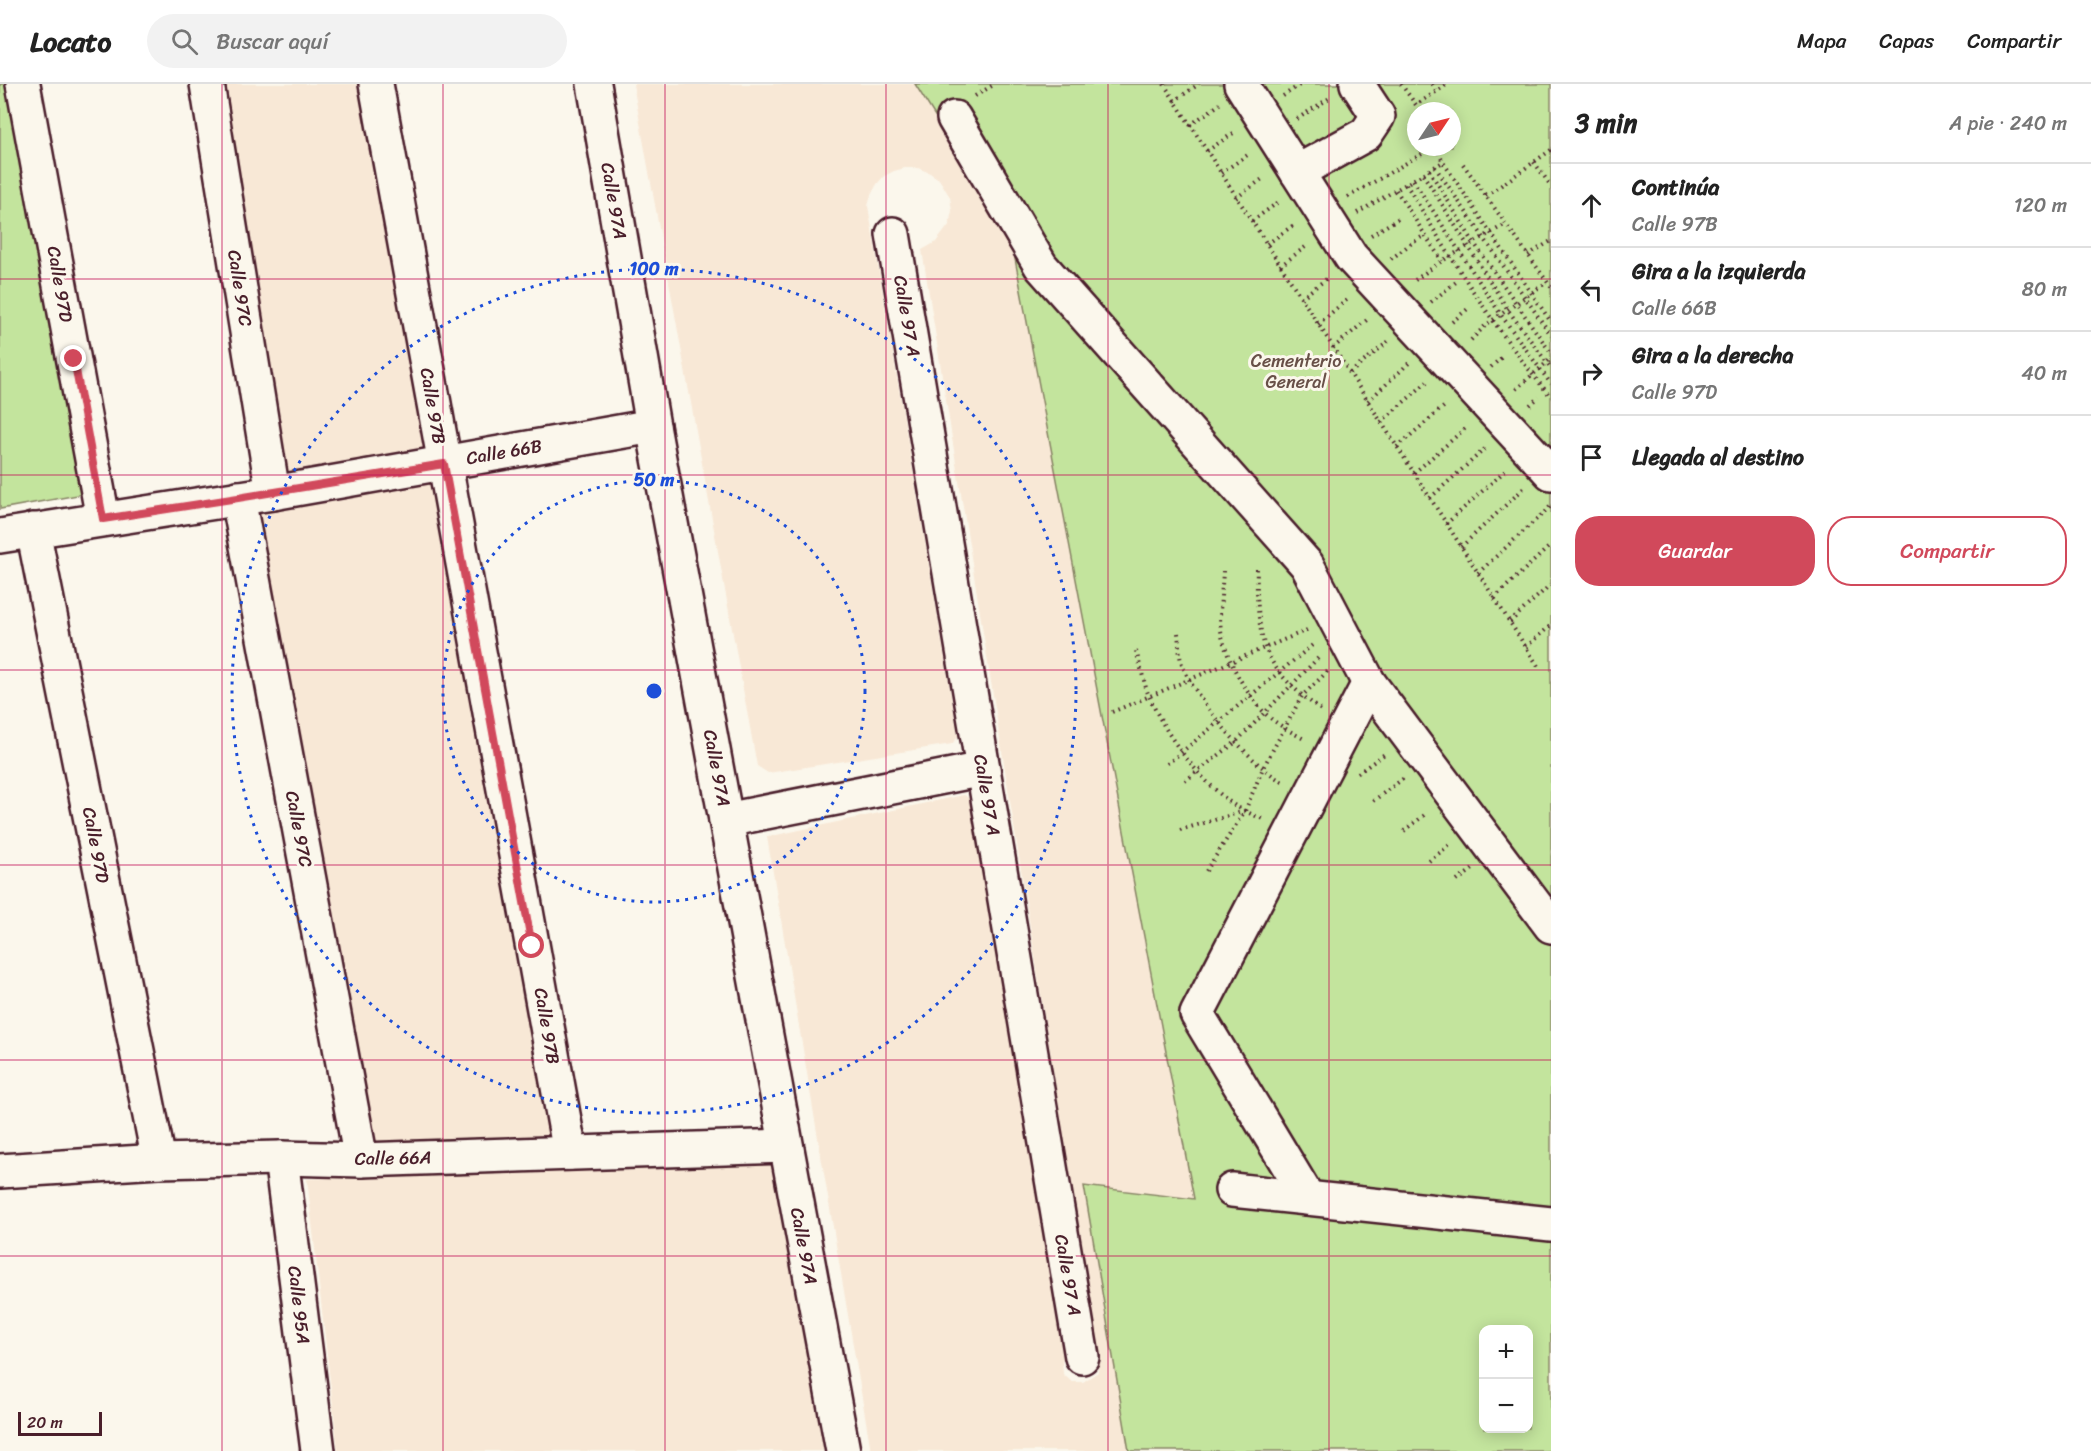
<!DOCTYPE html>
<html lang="es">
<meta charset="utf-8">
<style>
body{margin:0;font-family:Sriracha,sans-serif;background:#f2f2f2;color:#222}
.controls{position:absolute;right:18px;bottom:18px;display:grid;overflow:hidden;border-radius:12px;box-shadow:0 3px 15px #0003}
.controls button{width:54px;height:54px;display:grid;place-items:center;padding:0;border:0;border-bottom:2px solid #e0e0e0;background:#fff;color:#222;font:30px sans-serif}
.compass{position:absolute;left:1407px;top:18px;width:54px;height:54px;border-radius:50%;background:#fff;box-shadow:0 3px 15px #0003;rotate:55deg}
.scale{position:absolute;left:18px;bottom:15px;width:84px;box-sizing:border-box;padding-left:6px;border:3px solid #4a1f2b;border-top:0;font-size:16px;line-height:21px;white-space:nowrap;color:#4a1f2b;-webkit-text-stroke:4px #fbf7ec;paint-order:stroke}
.stop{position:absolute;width:18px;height:18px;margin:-14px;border:4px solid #d1495b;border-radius:50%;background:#fff}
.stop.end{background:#d1495b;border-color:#fff;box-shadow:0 2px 6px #0008}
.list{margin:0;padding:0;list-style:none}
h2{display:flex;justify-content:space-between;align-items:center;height:78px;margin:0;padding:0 24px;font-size:26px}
h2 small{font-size:20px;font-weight:400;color:#767676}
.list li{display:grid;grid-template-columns:39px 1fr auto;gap:18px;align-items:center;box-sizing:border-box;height:84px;padding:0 24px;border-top:2px solid #e0e0e0}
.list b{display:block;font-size:22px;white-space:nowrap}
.list p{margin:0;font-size:20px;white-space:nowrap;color:#767676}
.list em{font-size:20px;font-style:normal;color:#767676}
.actions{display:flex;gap:12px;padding:18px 24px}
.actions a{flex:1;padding:14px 0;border:2px solid #d1495b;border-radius:24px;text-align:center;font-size:21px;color:#d1495b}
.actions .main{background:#d1495b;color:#fff}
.icon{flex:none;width:33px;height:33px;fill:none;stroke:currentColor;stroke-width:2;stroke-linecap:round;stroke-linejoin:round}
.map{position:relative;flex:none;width:1551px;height:1367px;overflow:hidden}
header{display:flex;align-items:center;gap:36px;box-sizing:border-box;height:84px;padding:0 30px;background:#fff;border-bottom:2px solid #e0e0e0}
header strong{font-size:28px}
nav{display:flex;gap:33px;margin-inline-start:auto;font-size:21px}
.search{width:420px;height:54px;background:#f2f2f2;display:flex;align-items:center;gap:15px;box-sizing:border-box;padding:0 21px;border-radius:33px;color:#767676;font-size:22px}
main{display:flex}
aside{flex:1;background:#fff}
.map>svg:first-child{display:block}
</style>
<header>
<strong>Locato</strong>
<div class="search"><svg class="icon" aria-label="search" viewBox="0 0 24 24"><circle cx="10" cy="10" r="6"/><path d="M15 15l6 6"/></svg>Buscar aquí</div>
<nav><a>Mapa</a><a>Capas</a><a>Compartir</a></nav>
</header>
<main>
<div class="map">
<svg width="1551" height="1367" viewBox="0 0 1551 1367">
<rect width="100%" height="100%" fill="#fbf7ec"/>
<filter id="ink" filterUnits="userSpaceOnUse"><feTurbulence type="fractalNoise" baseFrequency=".0167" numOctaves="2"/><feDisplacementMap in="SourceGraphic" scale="12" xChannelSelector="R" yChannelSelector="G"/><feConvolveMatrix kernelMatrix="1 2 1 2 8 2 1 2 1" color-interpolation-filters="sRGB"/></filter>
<g filter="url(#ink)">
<g fill="#f8e8d6">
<polygon points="217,0 367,0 434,376 280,402"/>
<polygon points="633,0 915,0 1011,154 1195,1116 1084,1102 1129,1367 871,1367 767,753 964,711 975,718 1071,1265 1062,1276 1063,1290 1072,1298 1083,1298 1098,1288 1099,1274 922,166 936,158 949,141 952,127 950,113 939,95 930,89 918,84 905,84 894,87 884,92 877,100 871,111 868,122 958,652 952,660 768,689 757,682"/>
<polygon points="437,394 560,1065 370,1074 244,427"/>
<polygon points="779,1074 828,1367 338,1367 307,1095"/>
</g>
<g fill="#c3e49d" stroke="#868264" stroke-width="1.5" fill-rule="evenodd">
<polygon points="0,0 15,0 89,409 0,425"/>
<path d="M915,0H1551V1367H1129L1084,1102L1194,1115L1011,154ZM1416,27H1452V63H1416ZM1484,1246H1528V1344H1484Z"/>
</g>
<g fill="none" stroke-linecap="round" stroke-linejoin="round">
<g stroke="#4a1f2b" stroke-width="38">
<g id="minor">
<polyline points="23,0 103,435"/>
<polyline points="207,0 273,409"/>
<polyline points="376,0 570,1069"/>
<polyline points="594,0 653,342 843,1367"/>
<polyline points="1241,0 1351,173 1551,389"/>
<polyline points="954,34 1041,182 1307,481 1369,599 1551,842"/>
<polyline points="1297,88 1366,50 1378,32 1357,0"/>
<polyline points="893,150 1082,1273"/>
<polyline points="238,414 361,1076"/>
<polyline points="33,446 159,1077"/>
<polyline points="0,452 273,409 653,342"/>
<polyline points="726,736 983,685"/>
<polyline points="281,1074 318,1367"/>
<polyline points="0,1087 159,1077 281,1074 361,1076 786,1062"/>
<polyline points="1232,1106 1551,1140"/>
<polyline points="1308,1114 1197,930 1369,599"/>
</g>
</g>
<g stroke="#4a1f2b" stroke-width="4" stroke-dasharray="1.5 4.5" stroke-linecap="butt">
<polyline points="1164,0 1538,582"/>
<polyline points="1401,0 1416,21 1448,0"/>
<polyline points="1432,0 1437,8"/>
<polyline points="975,12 995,0"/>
<polyline points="1283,12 1301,0"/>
<polyline points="1174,17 1199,0"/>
<polyline points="1297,35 1331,13"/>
<polyline points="1190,41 1220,20"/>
<polyline points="1436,63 1443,78 1551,238"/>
<polyline points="1207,67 1235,48"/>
<polyline points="1534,78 1551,102"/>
<polyline points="1463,80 1551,203"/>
<polyline points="1435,83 1551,251"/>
<polyline points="1429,86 1474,159 1551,269"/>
<polyline points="1221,89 1249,70"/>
<polyline points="1423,90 1508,226 1551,284"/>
<polyline points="1413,96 1501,231 1551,300"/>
<path d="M1406,100C1450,173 1496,247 1551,313"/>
<polyline points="1396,106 1442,177"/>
<polyline points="1486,112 1551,66"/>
<polyline points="1348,113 1434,63"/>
<polyline points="1236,114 1265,93"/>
<polyline points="1357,129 1443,78"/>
<polyline points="1252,137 1280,117"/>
<polyline points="1371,151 1401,133"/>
<polyline points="1267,160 1295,140"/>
<polyline points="1528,171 1551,157"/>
<polyline points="1391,175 1409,161 1425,151"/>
<polyline points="1280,182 1308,161"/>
<polyline points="1415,196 1442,177 1506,140"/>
<polyline points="1301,214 1329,193"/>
<polyline points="1431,218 1456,198"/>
<polyline points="1452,238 1470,223"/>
<polyline points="1318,240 1349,214"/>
<polyline points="1471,256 1487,240 1547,198"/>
<polyline points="1333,264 1368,235"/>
<polyline points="1491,283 1501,274"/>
<polyline points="1350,289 1389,257"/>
<polyline points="1516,305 1551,275"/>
<polyline points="1368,317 1409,279"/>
<polyline points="1530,321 1539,313"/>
<polyline points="1381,338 1427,298"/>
<polyline points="1397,363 1447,320"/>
<polyline points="1414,389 1468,342"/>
<polyline points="1430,414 1487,363"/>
<polyline points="1446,440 1508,384"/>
<polyline points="1461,463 1524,404"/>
<path d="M1257,485C1256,507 1258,548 1267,568C1278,593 1300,610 1321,626"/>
<path d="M1223,487C1222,509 1217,535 1223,556C1229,579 1245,607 1261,625C1272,638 1291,648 1306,656"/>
<polyline points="1478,489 1551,422"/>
<polyline points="1494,514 1551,461"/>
<polyline points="1510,538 1551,500"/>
<path d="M1178,549C1179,558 1179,568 1181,577C1191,611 1253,684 1285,699"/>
<polyline points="1526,563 1551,541"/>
<path d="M1136,567C1140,580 1143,594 1147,607C1162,646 1193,688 1225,714C1236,724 1251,730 1265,736"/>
<polyline points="1112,628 1307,546"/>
<polyline points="1167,680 1315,559"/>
<polyline points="1358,689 1386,669"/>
<polyline points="1185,697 1236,658 1320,572"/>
<polyline points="1373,717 1404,694"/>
<polyline points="1180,746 1245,727"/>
<polyline points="1404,747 1427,729"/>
<polyline points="1429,777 1452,759"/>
<polyline points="1206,787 1245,727 1263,684 1302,612 1329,586"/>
<polyline points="1457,797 1473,785"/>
</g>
<use href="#minor" stroke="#fbf7ec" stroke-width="33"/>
</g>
</g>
<g fill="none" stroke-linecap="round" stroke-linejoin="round" filter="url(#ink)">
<polyline stroke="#d1495b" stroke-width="8" points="74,275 103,435 238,414 444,380 532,862"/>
</g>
<path fill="none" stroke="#c2185b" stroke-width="1.5" stroke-opacity="0.55" d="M222,0V1367M443,0V1367M665,0V1367M886,0V1367M1108,0V1367M1329,0V1367M0,195H1551M0,391H1551M0,586H1551M0,781H1551M0,976H1551M0,1172H1551"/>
<g fill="none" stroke="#1d4ed8" stroke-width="3" stroke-dasharray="3 6">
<circle cx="654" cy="607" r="211"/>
<circle cx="654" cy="607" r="422"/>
</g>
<g text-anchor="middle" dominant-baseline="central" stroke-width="6" stroke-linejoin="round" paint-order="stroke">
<g font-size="18" fill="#4a1f2b" stroke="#fbf7ec">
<text transform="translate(614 117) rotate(80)">Calle 97A</text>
<text transform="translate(60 200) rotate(80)">Calle 97D</text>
<text transform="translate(240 204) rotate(81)">Calle 97C</text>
<text transform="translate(907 232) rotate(80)">Calle 97 A</text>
<text transform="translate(433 322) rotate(80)">Calle 97B</text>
<text transform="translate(504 368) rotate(-10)">Calle 66B</text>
<text transform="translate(717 684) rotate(79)">Calle 97A</text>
<text transform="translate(987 711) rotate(80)">Calle 97 A</text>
<text transform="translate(299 745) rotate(79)">Calle 97C</text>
<text transform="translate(96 761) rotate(79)">Calle 97D</text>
<text transform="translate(547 942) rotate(80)">Calle 97B</text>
<text transform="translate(393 1074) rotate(-1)">Calle 66A</text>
<text transform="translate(804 1162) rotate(79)">Calle 97A</text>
<text transform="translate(1068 1191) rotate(80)">Calle 97 A</text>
<text transform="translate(299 1221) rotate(83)">Calle 95A</text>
</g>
<g font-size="18" fill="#685048" stroke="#fbf7ec">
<text x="1296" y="277">Cementerio<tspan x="1296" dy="21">General</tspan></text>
</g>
</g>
<circle cx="654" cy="607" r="9" fill="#1d4ed8" stroke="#fbf7ec" stroke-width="3"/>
<g font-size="18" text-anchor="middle" font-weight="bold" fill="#1d4ed8" stroke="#fbf7ec" stroke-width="6" stroke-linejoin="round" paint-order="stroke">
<text x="654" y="191">100 m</text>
<text x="654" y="402">50 m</text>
</g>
</svg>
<div class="controls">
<button>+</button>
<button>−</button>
</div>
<svg class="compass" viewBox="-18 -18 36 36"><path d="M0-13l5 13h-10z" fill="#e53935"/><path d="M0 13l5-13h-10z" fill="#767676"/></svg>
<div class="scale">20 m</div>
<div class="stop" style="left:532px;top:862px"></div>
<div class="stop end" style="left:74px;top:275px"></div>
</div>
<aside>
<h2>3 min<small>A pie · 240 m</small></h2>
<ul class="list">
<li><svg class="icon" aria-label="ahead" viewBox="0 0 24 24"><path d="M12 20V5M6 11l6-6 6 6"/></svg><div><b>Continúa</b><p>Calle 97B</p></div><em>120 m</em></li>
<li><svg class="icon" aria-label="left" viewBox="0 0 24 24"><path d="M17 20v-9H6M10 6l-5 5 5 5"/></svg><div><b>Gira a la izquierda</b><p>Calle 66B</p></div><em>80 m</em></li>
<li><svg class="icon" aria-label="right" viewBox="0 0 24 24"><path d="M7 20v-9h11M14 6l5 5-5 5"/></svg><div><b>Gira a la derecha</b><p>Calle 97D</p></div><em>40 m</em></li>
<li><svg class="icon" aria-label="arrive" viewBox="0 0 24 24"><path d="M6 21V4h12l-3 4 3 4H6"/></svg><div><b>Llegada al destino</b></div></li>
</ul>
<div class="actions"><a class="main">Guardar</a><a>Compartir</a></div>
</aside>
</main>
